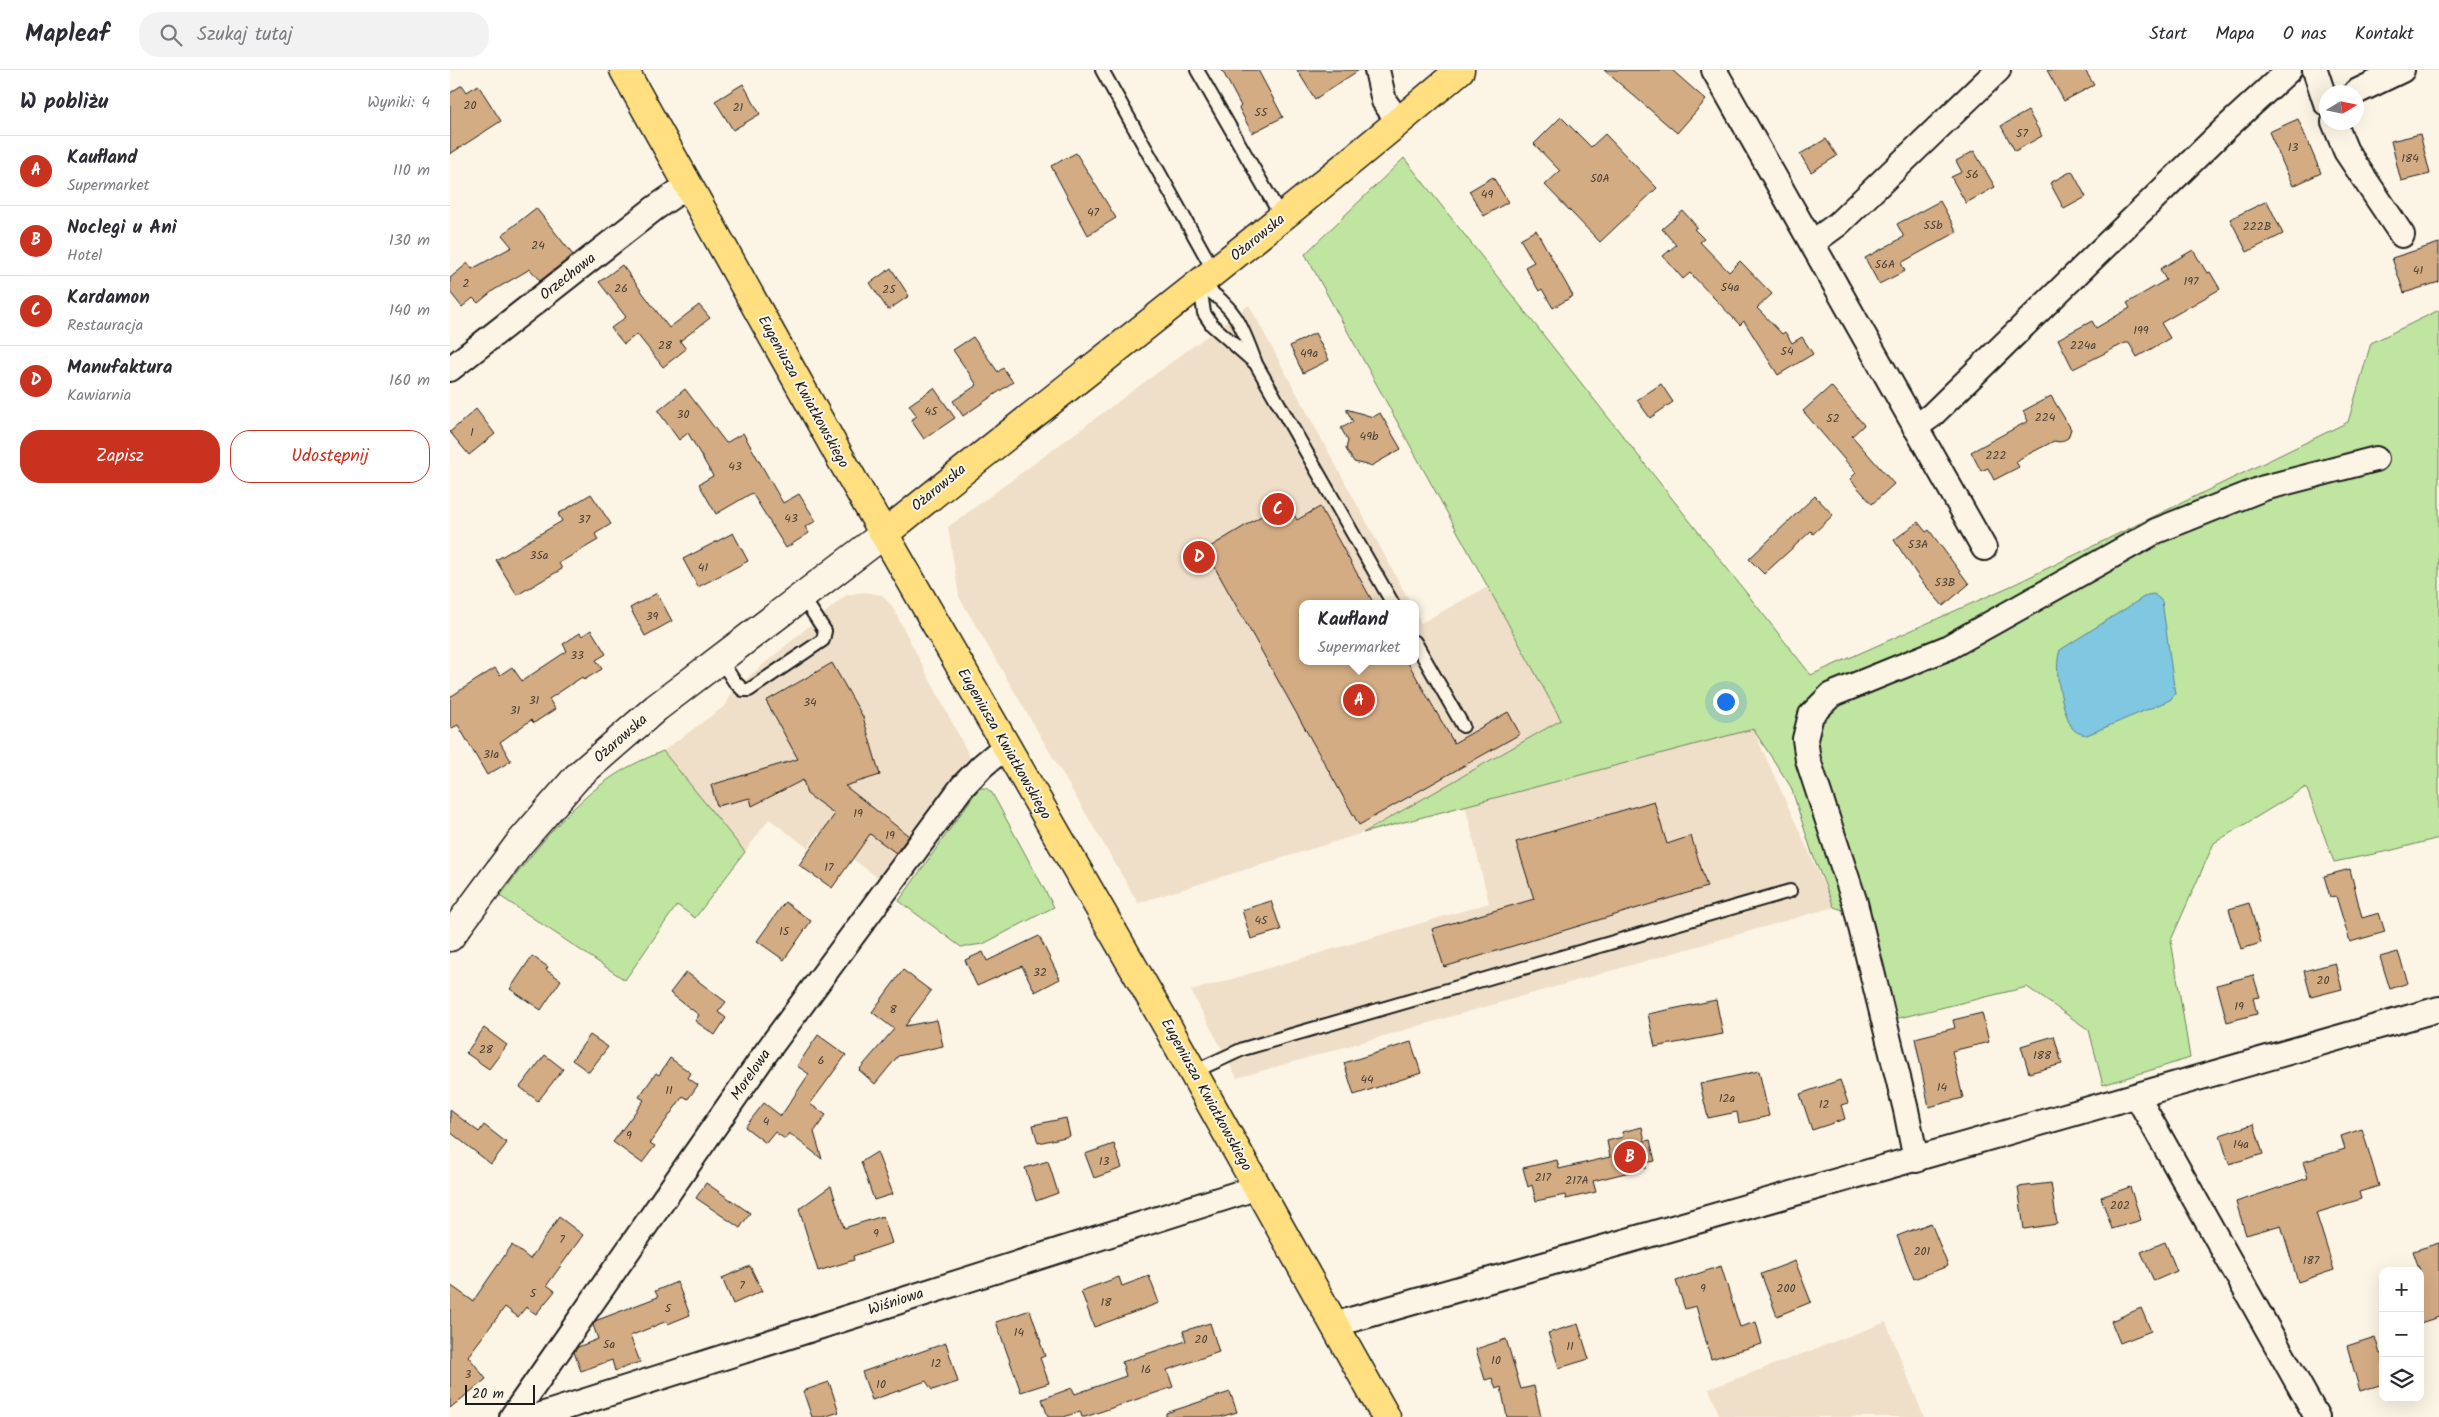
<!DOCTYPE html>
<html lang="pl">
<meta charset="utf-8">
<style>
body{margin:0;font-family:Kalam,sans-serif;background:#f2f2f3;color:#2b2b33}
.controls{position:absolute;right:15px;bottom:15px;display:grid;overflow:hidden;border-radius:10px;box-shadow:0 5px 20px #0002}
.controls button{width:45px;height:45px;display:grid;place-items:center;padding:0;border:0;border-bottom:1px solid #e1e1e2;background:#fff;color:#2b2b33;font:25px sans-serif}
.compass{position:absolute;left:1869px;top:15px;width:45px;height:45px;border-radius:50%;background:#fff;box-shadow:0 5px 20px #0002;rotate:80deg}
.scale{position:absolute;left:15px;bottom:12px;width:70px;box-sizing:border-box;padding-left:5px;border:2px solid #1c1c1c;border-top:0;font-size:14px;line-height:18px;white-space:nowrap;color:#1c1c1c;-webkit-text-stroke:4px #fcf5e5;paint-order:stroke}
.you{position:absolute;left:1275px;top:631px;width:18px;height:18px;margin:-12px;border:4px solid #fff;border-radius:50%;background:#1a73e8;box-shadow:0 0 0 8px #1a73e833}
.badge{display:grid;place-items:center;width:32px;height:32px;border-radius:50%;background:#c8321e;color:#fff;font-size:16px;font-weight:700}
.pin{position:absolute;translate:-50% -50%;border:2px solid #fff;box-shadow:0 1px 5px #0006}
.popup{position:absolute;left:849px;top:530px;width:120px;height:65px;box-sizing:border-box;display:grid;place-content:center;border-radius:10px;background:#fff;filter:drop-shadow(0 1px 4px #0005);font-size:16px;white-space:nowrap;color:#7c7c81}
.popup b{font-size:19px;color:#2b2b33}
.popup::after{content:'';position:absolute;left:50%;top:100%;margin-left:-10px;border:10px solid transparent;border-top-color:#fff}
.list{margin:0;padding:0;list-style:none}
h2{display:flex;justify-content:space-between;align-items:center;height:65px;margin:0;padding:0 20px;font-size:21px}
h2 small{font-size:16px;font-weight:400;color:#7c7c81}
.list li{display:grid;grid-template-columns:32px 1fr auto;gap:15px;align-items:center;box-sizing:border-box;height:70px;padding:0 20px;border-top:1px solid #e1e1e2}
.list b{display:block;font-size:19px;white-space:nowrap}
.list p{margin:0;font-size:16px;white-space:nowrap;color:#7c7c81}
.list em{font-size:16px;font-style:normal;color:#7c7c81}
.actions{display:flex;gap:10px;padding:15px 20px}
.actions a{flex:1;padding:11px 0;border:1px solid #c8321e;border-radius:20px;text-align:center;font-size:18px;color:#c8321e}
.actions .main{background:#c8321e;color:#fff}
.icon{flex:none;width:28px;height:28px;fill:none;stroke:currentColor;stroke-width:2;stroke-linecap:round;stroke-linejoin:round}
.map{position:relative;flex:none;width:1989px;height:1347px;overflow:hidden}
header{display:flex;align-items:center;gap:30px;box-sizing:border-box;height:70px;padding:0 25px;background:#fff;border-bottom:1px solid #e1e1e2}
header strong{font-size:24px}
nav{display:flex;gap:28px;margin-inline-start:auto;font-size:18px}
.search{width:350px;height:45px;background:#f2f2f3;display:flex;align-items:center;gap:12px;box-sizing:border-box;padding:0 18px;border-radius:20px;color:#7c7c81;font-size:19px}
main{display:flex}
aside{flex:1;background:#fff}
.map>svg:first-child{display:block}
</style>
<header>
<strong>Mapleaf</strong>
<div class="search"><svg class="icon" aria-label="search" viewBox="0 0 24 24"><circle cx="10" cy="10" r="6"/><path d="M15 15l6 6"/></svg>Szukaj tutaj</div>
<nav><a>Start</a><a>Mapa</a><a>O nas</a><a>Kontakt</a></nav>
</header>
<main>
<aside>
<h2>W pobliżu<small>Wyniki: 4</small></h2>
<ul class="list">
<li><span class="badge">A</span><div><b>Kaufland</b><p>Supermarket</p></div><em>110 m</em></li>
<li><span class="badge">B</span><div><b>Noclegi u Ani</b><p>Hotel</p></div><em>130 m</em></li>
<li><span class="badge">C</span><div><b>Kardamon</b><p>Restauracja</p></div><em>140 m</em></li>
<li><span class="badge">D</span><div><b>Manufaktura</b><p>Kawiarnia</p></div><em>160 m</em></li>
</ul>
<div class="actions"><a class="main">Zapisz</a><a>Udostępnij</a></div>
</aside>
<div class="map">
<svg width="1989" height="1347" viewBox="0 0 1989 1347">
<rect width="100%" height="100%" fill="#fcf5e5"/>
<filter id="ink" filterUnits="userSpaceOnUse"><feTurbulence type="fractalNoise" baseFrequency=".02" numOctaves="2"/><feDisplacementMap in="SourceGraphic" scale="10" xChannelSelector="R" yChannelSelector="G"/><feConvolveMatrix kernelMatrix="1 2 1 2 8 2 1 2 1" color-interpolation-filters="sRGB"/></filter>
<g filter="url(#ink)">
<g fill="#f0dfc8">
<polygon points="799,235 961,534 853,534 853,591 965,591 965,542 971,553 1037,517 1112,650 913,763 688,833 509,527 498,457"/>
<polygon points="414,522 432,525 442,536 524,695 436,814 368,763 358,778 319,749 295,782 213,681 276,635 282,621 396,525"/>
<polygon points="1303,659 1384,837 787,1008 741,921 1039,833 1015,735"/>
<polygon points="1436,1252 1474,1347 1270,1347 1259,1319"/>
</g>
<g fill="#c0e5a0" stroke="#6e805e">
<polygon points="954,88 1361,605 1563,515 1898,352 1921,273 1989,240 1989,768 1939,781 1884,792 1856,717 1764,773 1721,870 1740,988 1653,1015 1639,960 1577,917 1445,949 1420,849 1384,837 1362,783 1341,717 1303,659 913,763 1111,650 855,184"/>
<path d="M213,681L295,782L245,848L227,835L175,910L50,826C83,783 118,735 165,705C180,695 197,688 213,681Z"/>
<polygon points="529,718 536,718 542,723 604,837 533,874 511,877 449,831"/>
</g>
<path fill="#80c7e1" stroke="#588392" d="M1704,524L1712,531L1725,624L1720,630L1637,665C1630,664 1624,662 1621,656C1612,638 1603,599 1610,580L1697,525Z"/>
<g fill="#d3ac84" stroke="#1c1c1c">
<polygon points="772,0 808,0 833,47 802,63 789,38 791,36"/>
<polygon points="847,0 909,0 865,29"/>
<polygon points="1154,0 1222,0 1256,30 1227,63"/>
<polygon points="1597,0 1635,0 1644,15 1614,31"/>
<polygon points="293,14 310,44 283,60 265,31"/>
<polygon points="12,15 17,22 28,15 51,51 0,84 0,23"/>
<polygon points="1578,41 1592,66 1565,81 1551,56"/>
<polygon points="1111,47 1141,77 1155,64 1207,118 1150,172 1095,115 1110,101 1084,74"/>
<polygon points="1848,49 1871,103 1843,116 1819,62"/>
<polygon points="1970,64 1980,104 1951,111 1941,71"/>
<polygon points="1376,69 1387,86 1361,102 1350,84"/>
<polygon points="1524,81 1545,117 1516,133 1501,107 1512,102 1506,91"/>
<polygon points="626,83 666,148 638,165 601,96"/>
<polygon points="1622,101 1636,127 1614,139 1600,113"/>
<polygon points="1043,107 1058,132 1034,146 1019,121"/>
<polygon points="1490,131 1507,162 1451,193 1455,201 1429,214 1415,188 1454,167 1447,154"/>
<polygon points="1817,131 1833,164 1797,182 1780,149"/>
<polygon points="86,138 123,185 90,211 80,199 44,220 28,233 23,228 12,237 0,222 0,208 18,193 22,199 62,177 52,165"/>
<polygon points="1233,141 1247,157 1244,159 1254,169 1250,172 1279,202 1290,191 1322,224 1307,238 1332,264 1335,262 1342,273 1352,267 1363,284 1328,305 1294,251 1290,255 1240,203 1233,209 1213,186 1226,175 1212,159"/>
<polygon points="1086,160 1123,226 1103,238 1092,219 1089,221 1075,197 1084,192 1070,169"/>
<polygon points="1989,173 1989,212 1954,223 1942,188"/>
<polygon points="1743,180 1757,203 1760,202 1770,219 1711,253 1720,268 1687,287 1679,273 1675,273 1623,299 1608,269 1642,251 1646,258 1680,238 1677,233 1716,210 1710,199"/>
<polygon points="172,195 219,258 249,235 260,248 230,271 236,279 213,297 187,264 174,274 161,258 176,247 149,212"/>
<polygon points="441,198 459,226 438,240 420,213"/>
<polygon points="865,263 879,290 853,303 840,276"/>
<polygon points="523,267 548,302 553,298 563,312 513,346 503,331 527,315 503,280"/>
<polygon points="1211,314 1223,332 1200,348 1187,330"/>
<polygon points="1381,316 1414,355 1402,366 1444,414 1422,434 1400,409 1406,403 1353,341"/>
<polygon points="484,318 505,348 474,369 461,350 467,346 459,335"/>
<polygon points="235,319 276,373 293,363 333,433 349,424 366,451 355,457 359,463 336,478 302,423 266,444 249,414 263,406 238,363 229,370 208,341"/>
<polygon points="1601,326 1621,359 1618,368 1610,372 1604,371 1571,388 1566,392 1569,397 1544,410 1538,398 1531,401 1521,382 1578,351 1573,341"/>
<polygon points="26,339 45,364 19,385 0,362"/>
<polygon points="896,339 923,347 930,343 951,379 921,396 904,392 896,379 898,371 891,358 903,352"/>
<polygon points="141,424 161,454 145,464 148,470 109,493 112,499 67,525 46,490 112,451 108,444"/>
<polygon points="1365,426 1383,445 1363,464 1361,461 1314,504 1299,489"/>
<polygon points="836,431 847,450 870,437 924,534 853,534 853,591 957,591 1004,673 1058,642 1070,664 909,755 755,480"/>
<polygon points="1468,452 1476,462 1479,460 1519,514 1493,536 1470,509 1444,470"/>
<polygon points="283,463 298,491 248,517 233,489"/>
<polygon points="207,523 222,551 195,566 180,538"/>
<polygon points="141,560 156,584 146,590 152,599 134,610 132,607 99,629 105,639 84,653 81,650 50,672 61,691 37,705 8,655 0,659 0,627 45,598 50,605 62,597 72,611 117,581 113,574 130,563 132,566"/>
<polygon points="382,593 413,647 430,705 395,716 459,766 446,783 420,764 382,818 349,795 385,744 357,724 353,710 302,736 300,728 267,736 261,715 348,689 316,631"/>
<polygon points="1204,731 1217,774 1241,766 1257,817 994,897 982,859 1084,829 1066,772"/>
<polygon points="1900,799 1912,848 1929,843 1935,862 1900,872 1886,826 1880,827 1874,806"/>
<polygon points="821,831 831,860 801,869 792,840"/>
<polygon points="335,832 361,851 334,890 307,871"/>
<polygon points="1799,833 1811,873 1791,879 1779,839"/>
<polygon points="589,866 610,909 585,922 572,896 527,916 515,890 533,882 537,891"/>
<polygon points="1948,882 1958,913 1940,919 1930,887"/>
<polygon points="82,886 98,897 96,900 111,910 91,940 60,919"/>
<polygon points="1885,893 1892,919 1861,927 1854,901"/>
<polygon points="453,900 481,921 455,956 487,950 493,976 448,986 425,1014 409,1000 444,959 422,942"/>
<polygon points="236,902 276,932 268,942 276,948 265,965 245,951 249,945 220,923"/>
<polygon points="1803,905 1810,927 1803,928 1807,944 1777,952 1767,915"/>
<polygon points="1266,930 1273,964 1205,977 1198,944"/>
<polygon points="1532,943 1539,972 1502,981 1513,1028 1479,1037 1465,968 1505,958 1503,950"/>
<polygon points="34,958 57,975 39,999 16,983"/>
<polygon points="140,965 158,977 139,1002 122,990"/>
<polygon points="368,965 396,985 360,1034 376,1045 364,1062 372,1089 339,1063 335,1069 325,1062 316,1073 295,1057 314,1033 331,1046 359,1004 347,996"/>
<polygon points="1604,966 1612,994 1579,1003 1571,976"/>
<polygon points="961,972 971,1003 904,1025 894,993"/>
<polygon points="95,985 113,999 88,1031 70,1017"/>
<polygon points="220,988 241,1003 238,1008 248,1015 238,1029 233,1026 200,1073 205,1076 192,1093 163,1072 194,1030 189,1027 206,1003 209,1005"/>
<polygon points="1309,1001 1319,1046 1289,1053 1287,1042 1258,1048 1250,1014"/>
<polygon points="1390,1010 1398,1033 1391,1035 1395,1049 1362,1060 1350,1024"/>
<polygon points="0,1040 29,1062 34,1055 57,1073 41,1094 0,1062"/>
<polygon points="616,1048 620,1066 588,1073 583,1055"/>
<polygon points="1804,1054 1813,1084 1779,1094 1770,1065"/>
<polygon points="1192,1057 1195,1071 1200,1070 1205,1091 1195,1093 1196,1098 1143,1111 1146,1122 1116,1129 1115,1125 1086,1131 1082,1115 1078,1117 1073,1098 1107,1090 1109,1099 1160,1087 1157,1071 1173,1067 1172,1062"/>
<polygon points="1912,1059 1929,1116 1909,1122 1911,1129 1866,1143 1884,1200 1848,1212 1831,1155 1796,1165 1786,1132 1858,1108 1853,1092 1895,1079 1891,1066"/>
<polygon points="664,1074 672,1098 644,1108 635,1084"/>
<polygon points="427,1082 443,1124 424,1130 411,1092"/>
<polygon points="598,1091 608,1123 586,1131 575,1098"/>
<polygon points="256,1113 300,1143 290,1158 246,1128"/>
<polygon points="1601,1113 1607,1154 1574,1159 1568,1117"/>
<polygon points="381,1116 394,1158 433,1146 442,1173 403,1186 404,1190 368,1201 349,1139"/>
<polygon points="1680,1117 1691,1150 1662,1159 1651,1127"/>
<polygon points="109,1147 133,1165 97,1215 105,1221 86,1244 76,1237 68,1247 55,1237 18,1286 36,1309 0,1338 0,1215 23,1231 62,1175 80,1189"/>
<polygon points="1481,1153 1498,1196 1464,1209 1447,1166"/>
<polygon points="1715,1172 1727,1201 1704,1211 1691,1182"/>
<polygon points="1989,1173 1989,1247 1970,1253 1970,1201 1963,1181"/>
<polygon points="1345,1191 1361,1232 1327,1246 1311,1204"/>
<polygon points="300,1196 312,1221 283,1234 272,1208"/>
<polygon points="1271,1196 1290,1257 1306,1252 1312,1274 1261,1289 1246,1236 1235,1239 1226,1211"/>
<polygon points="699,1206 709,1233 644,1257 631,1221 669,1207 672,1216"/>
<polygon points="227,1212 240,1245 218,1254 217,1251 180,1266 190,1292 165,1301 162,1290 131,1301 124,1282 128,1277 148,1269 143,1255 145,1251 208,1227 205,1221"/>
<polygon points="1691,1238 1701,1261 1670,1273 1661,1251"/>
<polygon points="580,1240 591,1272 590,1272 595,1286 590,1288 599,1313 571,1322 546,1252"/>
<polygon points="760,1253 769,1282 717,1300 723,1317 635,1347 632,1347 630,1341 614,1347 598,1347 592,1329 622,1318 625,1324 676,1306 672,1292 736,1271 733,1261"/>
<polygon points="1128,1254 1139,1289 1109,1298 1098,1263"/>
<polygon points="1925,1267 1930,1284 1933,1283 1933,1314 1910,1321 1897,1276"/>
<polygon points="1056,1269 1071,1319 1084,1316 1091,1347 1057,1347 1051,1317 1046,1319 1042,1308 1035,1310 1026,1279"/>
<polygon points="496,1273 508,1312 482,1320 476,1311 422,1330 412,1302"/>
<polygon points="379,1312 389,1342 374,1347 362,1347 353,1321"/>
<polygon points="780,1322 787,1342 770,1347 716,1347 716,1343"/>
</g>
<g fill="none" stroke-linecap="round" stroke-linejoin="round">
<g stroke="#1c1c1c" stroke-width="16">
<g id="service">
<polyline points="652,0 765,203"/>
<polyline points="747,0 832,148"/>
<path d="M750,215C785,235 793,258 806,294L943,534"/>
<polyline points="750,215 754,243 762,255 804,292"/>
<polyline points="965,572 1013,656"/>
<polyline points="270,589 284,611 293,620 299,620 373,570 375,561 352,526"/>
<polyline points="743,1002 793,979 1340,821"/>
</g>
</g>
<g stroke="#1c1c1c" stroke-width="28">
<g id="minor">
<polyline points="927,0 934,31 949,52"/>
<polyline points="1264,0 1534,478"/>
<polyline points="1865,0 1876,33"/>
<polyline points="1906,22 1952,0"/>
<polyline points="1884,52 1896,81 1952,165"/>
<polyline points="1362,173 1388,154 1548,0"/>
<polyline points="0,299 205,138 237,116"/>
<polyline points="1465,357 1481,346 1778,56 1839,0"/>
<polyline points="1687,1026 1867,1347"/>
<polyline points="1466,1090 1456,1040 1405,833 1358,690 1355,669 1361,645 1381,625 1497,578 1706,461 1814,418 1926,389"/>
<polyline points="885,1257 897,1251 1989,939"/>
<polyline points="62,1347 315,984 512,717 532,696 555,677"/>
<polyline points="85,1347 793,1122 806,1116"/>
</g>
</g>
<g stroke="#1c1c1c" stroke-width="31">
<polyline id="tertiary" points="0,867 68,775 127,707 206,638 434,464"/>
</g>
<g stroke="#1c1c1c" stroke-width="31">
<g id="primary">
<polyline points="174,0 391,389 716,954 936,1347"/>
<path d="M434,464C626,309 822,160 1010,0"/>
</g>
</g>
<use href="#service" stroke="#fcf5e5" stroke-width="12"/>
<use href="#minor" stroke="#fcf5e5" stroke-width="24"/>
<use href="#tertiary" stroke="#fcf5e5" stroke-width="28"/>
<use href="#primary" stroke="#ffdf80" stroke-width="28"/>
</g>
</g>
<g text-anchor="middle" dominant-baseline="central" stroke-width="4" stroke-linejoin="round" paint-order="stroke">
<g font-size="12" fill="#4a4036">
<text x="20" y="35">20</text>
<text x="288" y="37">21</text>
<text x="811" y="42">55</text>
<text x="1572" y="63">57</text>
<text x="1843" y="77">13</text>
<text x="1960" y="88">184</text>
<text x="1522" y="104">56</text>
<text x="1150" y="108">50A</text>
<text x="1037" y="124">49</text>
<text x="643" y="142">47</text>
<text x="1483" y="155">55b</text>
<text x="1807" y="156">222B</text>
<text x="88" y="175">24</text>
<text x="1435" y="194">56A</text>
<text x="1968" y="200">41</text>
<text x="1741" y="211">197</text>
<text x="16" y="213">2</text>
<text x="1280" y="217">54a</text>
<text x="171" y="218">26</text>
<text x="439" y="219">25</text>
<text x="1691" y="260">199</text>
<text x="215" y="275">28</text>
<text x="1633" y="275">224a</text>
<text x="1337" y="281">54</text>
<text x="859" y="283">49a</text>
<text x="481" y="341">45</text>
<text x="233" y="344">30</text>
<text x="1595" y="347">224</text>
<text x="1383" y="348">52</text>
<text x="22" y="362">1</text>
<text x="919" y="366">49b</text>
<text x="1546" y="385">222</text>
<text x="285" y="396">43</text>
<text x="341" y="448">43</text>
<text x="134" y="449">37</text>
<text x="1468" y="474">53A</text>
<text x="89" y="485">35a</text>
<text x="253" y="497">41</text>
<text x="1495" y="512">53B</text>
<text x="202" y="546">39</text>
<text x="127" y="585">33</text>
<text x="84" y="630">31</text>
<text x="360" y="632">34</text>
<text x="65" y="640">31</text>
<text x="41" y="684">31a</text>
<text x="408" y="743">19</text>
<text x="440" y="765">19</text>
<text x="379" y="797">17</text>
<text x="811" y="850">45</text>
<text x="334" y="861">15</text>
<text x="590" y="902">32</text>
<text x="1873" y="910">20</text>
<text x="1789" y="936">19</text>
<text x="443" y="939">8</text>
<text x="36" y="979">28</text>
<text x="1592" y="985">188</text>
<text x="371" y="990">6</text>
<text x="917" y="1009">44</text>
<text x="1492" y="1017">14</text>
<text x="219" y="1020">11</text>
<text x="1277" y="1028">12a</text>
<text x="1374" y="1034">12</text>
<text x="316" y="1051">4</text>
<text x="179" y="1065">9</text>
<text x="1791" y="1074">14a</text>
<text x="654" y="1091">13</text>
<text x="1093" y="1107">217</text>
<text x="1127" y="1110">217A</text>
<text x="1670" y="1135">202</text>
<text x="426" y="1163">9</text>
<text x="112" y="1169">7</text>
<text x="1472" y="1181">201</text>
<text x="1861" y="1190">187</text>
<text x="292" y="1215">7</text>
<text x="1253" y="1218">9</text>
<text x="1336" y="1218">200</text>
<text x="83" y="1223">5</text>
<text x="656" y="1232">18</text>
<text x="218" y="1238">5</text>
<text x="569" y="1262">14</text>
<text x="751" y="1269">20</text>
<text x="159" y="1274">5a</text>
<text x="1120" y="1276">11</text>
<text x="1046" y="1290">10</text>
<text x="486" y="1293">12</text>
<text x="696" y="1299">16</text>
<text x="18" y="1304">3</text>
<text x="431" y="1314">10</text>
</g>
<g font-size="15" fill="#1c1c1c" stroke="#fcf5e5">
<text transform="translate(808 168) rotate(-39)">Ożarowska</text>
<text transform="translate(118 207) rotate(-38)">Orzechowa</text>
<text transform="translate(353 322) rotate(61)">Eugeniusza Kwiatkowskiego</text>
<text transform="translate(489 418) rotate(-39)">Ożarowska</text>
<text transform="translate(171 669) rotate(-41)">Ożarowska</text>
<text transform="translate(554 674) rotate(60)">Eugeniusza Kwiatkowskiego</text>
<text transform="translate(301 1005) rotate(-55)">Morelowa</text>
<text transform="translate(756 1025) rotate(61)">Eugeniusza Kwiatkowskiego</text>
<text transform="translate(446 1232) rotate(-18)">Wiśniowa</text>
</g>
</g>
</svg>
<div class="controls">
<button>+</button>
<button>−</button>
<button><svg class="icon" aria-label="layers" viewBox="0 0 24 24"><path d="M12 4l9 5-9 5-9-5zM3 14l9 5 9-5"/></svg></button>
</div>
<svg class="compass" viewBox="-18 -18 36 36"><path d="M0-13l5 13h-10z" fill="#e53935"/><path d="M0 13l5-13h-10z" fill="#7c7c81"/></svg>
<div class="scale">20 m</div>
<div class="you"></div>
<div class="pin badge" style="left:909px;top:630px">A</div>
<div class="popup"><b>Kaufland</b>Supermarket</div>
<div class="pin badge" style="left:1180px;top:1087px">B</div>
<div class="pin badge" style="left:828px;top:439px">C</div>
<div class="pin badge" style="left:749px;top:487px">D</div>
</div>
</main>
